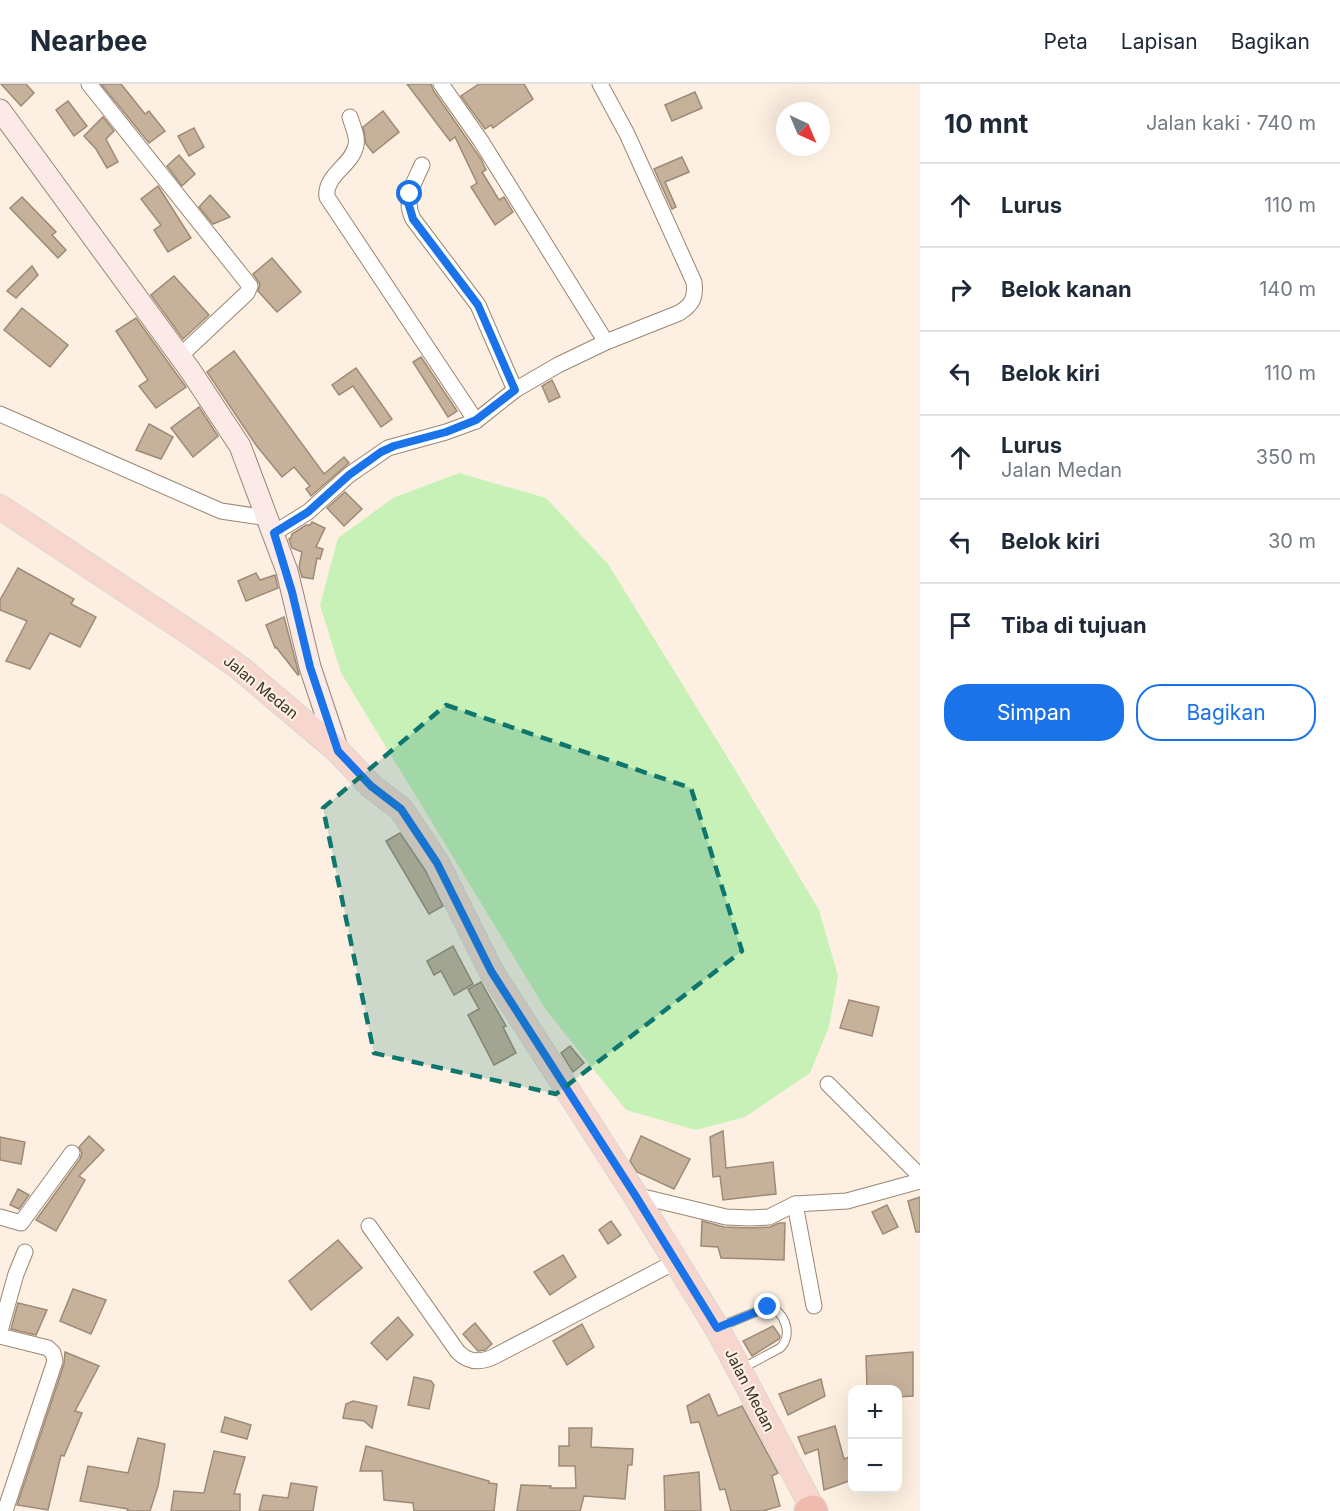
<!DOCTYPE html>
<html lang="id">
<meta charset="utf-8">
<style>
body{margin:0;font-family:Inter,sans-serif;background:#f2f2f3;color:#1f2937}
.controls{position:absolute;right:18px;bottom:18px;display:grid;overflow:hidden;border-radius:12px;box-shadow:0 6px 24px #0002}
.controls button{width:54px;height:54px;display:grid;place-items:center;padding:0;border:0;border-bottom:2px solid #e0e1e3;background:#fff;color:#1f2937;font:30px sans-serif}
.compass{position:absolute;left:776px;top:18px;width:54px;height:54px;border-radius:50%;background:#fff;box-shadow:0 6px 24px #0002;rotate:136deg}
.stop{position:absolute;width:18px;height:18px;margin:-14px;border:4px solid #1a73e8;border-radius:50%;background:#fff}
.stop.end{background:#1a73e8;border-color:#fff;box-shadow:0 2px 6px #0008}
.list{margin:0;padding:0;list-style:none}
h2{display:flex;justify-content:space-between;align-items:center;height:78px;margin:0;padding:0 24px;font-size:26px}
h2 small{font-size:20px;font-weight:400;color:#747a83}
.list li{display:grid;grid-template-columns:39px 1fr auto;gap:18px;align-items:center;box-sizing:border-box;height:84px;padding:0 24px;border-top:2px solid #e0e1e3}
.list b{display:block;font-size:22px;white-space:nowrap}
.list p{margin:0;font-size:20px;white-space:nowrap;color:#747a83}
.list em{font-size:20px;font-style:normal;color:#747a83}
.actions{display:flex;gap:12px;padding:18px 24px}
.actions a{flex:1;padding:14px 0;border:2px solid #1a73e8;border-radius:24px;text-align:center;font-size:21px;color:#1a73e8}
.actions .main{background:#1a73e8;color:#fff}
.icon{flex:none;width:33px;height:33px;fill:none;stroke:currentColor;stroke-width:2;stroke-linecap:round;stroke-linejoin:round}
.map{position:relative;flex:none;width:920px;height:1427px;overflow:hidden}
header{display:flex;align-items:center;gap:36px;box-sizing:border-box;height:84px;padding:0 30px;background:#fff;border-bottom:2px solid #e0e1e3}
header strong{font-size:28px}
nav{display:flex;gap:33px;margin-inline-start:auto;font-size:21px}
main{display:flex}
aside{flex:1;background:#fff}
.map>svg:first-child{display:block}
</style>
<header>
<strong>Nearbee</strong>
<nav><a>Peta</a><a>Lapisan</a><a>Bagikan</a></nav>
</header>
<main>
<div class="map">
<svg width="920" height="1427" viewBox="0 0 920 1427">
<rect width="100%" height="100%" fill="#fdf0e2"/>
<polygon fill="#c7f1b6" points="459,389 546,414 608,480 731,679 819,826 838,892 829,943 810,989 745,1033 696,1046 626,1026 546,926 341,589 320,521 338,454 393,414"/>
<g fill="#c6b19b" stroke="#9e8a75" stroke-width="1.5">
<polygon points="1,0 26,0 34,9 21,22"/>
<polygon points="101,0 121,0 145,30 149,27 165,47 149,59"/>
<polygon points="407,0 431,0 433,6 481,75 486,86 482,88 499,116 504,113 513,128 495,141 471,103 477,99 455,53 450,57"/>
<polygon points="479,0 524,0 533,15 493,44 491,41 485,45 461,12"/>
<polygon points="695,8 702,24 672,37 665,21"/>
<polygon points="68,17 87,42 74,52 56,26"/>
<polygon points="383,27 399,48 373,69 366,60 363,43"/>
<polygon points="103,33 114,47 106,55 118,78 107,84 96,65 84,52"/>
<polygon points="194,44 204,63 189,72 178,52"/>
<polygon points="179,71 195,90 182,102 167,82"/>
<polygon points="682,73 689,88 665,98 676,123 672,125 654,85"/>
<polygon points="158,102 191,154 168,168 154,146 161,141 141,115"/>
<polygon points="210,111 230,133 213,140 199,123"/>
<polygon points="22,113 56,148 52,151 66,166 58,174 10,124"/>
<polygon points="272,174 301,208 277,228 258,207 260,200 253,190"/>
<polygon points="32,182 38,191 16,214 7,207"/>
<polygon points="174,192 209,231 183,255 151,211"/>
<polygon points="22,224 68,261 50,283 4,246"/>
<polygon points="136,234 186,303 156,324 139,302 148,296 116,247"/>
<polygon points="234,267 324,390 344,373 349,379 311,412 306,405 310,402 294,383 282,393 256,361 207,288"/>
<polygon points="421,273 457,327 448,333 413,278"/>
<polygon points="356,284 392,335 381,343 353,302 339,311 332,301"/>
<polygon points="552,296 560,313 549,318 542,302"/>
<polygon points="199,323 218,352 193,373 171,344"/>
<polygon points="149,340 173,353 161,375 136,366"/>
<polygon points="345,408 362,425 344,442 327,424"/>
<polygon points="312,438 325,444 316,463 323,465 320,475 317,474 313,495 302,493 299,483 302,468 292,464 289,455 291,454 292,450 306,441 310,441"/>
<polygon points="18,484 74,515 71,520 96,533 80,563 50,549 30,585 6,577 27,537 0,526 0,516"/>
<polygon points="256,489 260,496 275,491 278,504 246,517 238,497"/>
<polygon points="284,533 299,590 298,591 276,563 275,564 266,541"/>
<polygon points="400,749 425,786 443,822 429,830 386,757"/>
<polygon points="453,862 473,900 454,911 441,887 434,891 427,877"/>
<polygon points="481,898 506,942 503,943 516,969 494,981 468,931 479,925 468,905"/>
<polygon points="849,916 879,923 872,952 840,944"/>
<polygon points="570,962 584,979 573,988 561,969"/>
<polygon points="723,1047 726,1084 773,1078 776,1110 723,1116 720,1092 713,1093 710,1053"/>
<polygon points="89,1052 104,1066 79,1092 85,1096 56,1147 36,1136 80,1075 82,1069 79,1063"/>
<polygon points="641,1052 690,1075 674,1105 637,1088 630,1077"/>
<polygon points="0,1053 25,1058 21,1080 0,1076"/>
<polygon points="18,1105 29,1111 19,1125 10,1121"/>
<polygon points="920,1113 920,1148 916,1148 908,1117"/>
<polygon points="887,1121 898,1143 883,1150 872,1128"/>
<polygon points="611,1137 621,1151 608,1160 599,1146"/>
<polygon points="702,1137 724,1143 750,1144 770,1143 779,1139 785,1139 784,1176 721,1174 718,1163 701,1162"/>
<polygon points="338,1156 362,1184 311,1226 289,1197"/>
<polygon points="563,1171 576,1193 550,1211 534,1188"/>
<polygon points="73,1205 106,1216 91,1250 60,1237"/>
<polygon points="18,1219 47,1226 36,1251 11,1245"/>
<polygon points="398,1233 413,1251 387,1276 371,1259"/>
<polygon points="475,1239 492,1260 485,1266 478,1267 463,1250"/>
<polygon points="582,1240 594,1263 567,1281 553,1257"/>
<polygon points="773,1242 780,1252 779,1255 752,1272 743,1257"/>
<polygon points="65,1268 99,1282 75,1327 82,1329 64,1372 61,1371 48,1426 17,1421 64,1280"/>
<polygon points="913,1268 913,1312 897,1313 897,1305 867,1305 866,1272"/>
<polygon points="414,1293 431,1297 434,1301 429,1325 408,1321"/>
<polygon points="821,1295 825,1312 788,1331 779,1310"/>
<polygon points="709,1310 718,1332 742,1322 778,1389 772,1392 780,1422 763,1427 731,1427 725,1405 720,1406 699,1338 691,1339 687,1322"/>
<polygon points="353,1317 377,1322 372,1344 364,1337 343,1334 346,1320"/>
<polygon points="225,1333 251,1341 247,1355 221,1348"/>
<polygon points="835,1342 844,1375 852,1372 852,1396 824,1406 818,1365 805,1370 798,1353"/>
<polygon points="569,1344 592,1344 591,1363 633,1365 632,1381 628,1381 625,1415 584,1412 580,1427 517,1427 521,1401 551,1402 550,1404 576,1404 575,1382 559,1382 559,1362 569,1362"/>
<polygon points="138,1354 165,1360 158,1402 150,1427 127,1427 128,1425 80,1417 88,1382 128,1389"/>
<polygon points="366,1362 489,1397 489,1399 497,1400 494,1427 414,1427 413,1419 384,1416 382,1387 360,1387"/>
<polygon points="214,1367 245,1373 234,1410 240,1410 240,1427 171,1427 174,1407 204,1409"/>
<polygon points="699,1388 701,1427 665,1427 664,1392"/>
<polygon points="291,1399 317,1403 313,1427 259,1427 263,1411 288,1414"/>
</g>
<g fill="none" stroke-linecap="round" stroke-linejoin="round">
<g stroke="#9a8671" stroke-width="10">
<path id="lane" d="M719,1243L768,1223C786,1227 793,1252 780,1264L741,1285"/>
</g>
<g stroke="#9a8671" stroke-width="17">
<g id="street">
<polyline points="89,0 250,202 247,209 180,272"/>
<polyline points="441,0 481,57 606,258"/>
<path d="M350,33C352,41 358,52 356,61C353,81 324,91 327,113L476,337"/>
<path d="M422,81C414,99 403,115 413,135L478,221L515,306"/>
<polyline points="0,330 221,427 268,434"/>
<path d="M274,449L308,428L349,391L388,364L446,348L476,337L515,306L558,281L606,258L679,229C692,221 696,214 694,198L627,50L600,0"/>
<polyline points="828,1000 920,1092"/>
<polyline points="635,1111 726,1133 750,1134 769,1133 795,1120 847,1117 920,1097"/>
<polyline points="795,1120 814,1222"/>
<polyline points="0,1133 21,1139 72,1069"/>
<path d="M369,1142L458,1268C469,1279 481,1279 495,1272L675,1178"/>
<polyline points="0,1247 16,1190 25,1168"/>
<polyline points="0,1252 48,1264 53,1269 55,1277 5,1427"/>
</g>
</g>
<g stroke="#9a8671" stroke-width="23">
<polyline id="secondary" points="0,26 190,286 240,362 287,487 310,583 338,667"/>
</g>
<g stroke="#d8d6d4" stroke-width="26">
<polyline id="primary" points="0,423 199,555 240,584 338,667 371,702 401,725 437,779 491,887 635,1111 717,1244 813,1425"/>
</g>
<g stroke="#d8d6d4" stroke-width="29">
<polyline id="highway" points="808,1427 813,1425 814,1427"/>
</g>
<use href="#lane" stroke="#fff" stroke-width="8"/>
<use href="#street" stroke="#fff" stroke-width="15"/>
<use href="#secondary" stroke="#fbeae7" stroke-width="21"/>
<use href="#primary" stroke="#f7d6ce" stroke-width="24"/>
<use href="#highway" stroke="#f1baae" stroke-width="27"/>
</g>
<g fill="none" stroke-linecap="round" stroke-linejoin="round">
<polyline stroke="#1a73e8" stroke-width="8" points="410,110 408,118 413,135 478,221 515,306 476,336 446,348 394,362 381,368 349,391 308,428 274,449 292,508 310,583 338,667 371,702 401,725 437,779 491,887 635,1111 717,1244 768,1223"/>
</g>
<path fill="#0f766e" fill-opacity="0.2" stroke="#0f766e" stroke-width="4.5" stroke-dasharray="12 8" stroke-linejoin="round" d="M446,621L691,704L742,867L556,1010L374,969L323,724Z"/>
<g text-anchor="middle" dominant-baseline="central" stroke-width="4.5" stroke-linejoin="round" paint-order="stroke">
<g font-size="15" fill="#3a3128" stroke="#fdf0e2">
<text transform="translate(261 603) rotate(39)">Jalan Medan</text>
<text transform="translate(750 1306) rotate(63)">Jalan Medan</text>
</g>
</g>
</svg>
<div class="controls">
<button>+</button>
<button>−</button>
</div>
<svg class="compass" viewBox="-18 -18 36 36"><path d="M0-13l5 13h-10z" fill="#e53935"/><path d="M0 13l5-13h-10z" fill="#747a83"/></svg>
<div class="stop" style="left:410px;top:110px"></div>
<div class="stop end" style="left:768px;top:1223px"></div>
</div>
<aside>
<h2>10 mnt<small>Jalan kaki · 740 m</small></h2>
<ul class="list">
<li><svg class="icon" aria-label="ahead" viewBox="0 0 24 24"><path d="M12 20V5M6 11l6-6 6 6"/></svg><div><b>Lurus</b></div><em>110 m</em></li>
<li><svg class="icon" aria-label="right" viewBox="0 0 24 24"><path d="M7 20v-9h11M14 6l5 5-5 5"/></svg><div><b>Belok kanan</b></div><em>140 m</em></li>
<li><svg class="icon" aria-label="left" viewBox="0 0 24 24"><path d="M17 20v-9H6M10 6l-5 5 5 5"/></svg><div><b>Belok kiri</b></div><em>110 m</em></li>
<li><svg class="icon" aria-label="ahead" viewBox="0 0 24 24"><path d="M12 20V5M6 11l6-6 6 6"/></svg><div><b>Lurus</b><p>Jalan Medan</p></div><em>350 m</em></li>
<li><svg class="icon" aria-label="left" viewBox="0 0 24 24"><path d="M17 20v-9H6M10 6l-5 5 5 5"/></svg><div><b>Belok kiri</b></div><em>30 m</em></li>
<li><svg class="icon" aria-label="arrive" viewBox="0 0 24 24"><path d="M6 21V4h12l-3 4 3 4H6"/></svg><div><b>Tiba di tujuan</b></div></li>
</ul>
<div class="actions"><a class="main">Simpan</a><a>Bagikan</a></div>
</aside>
</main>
